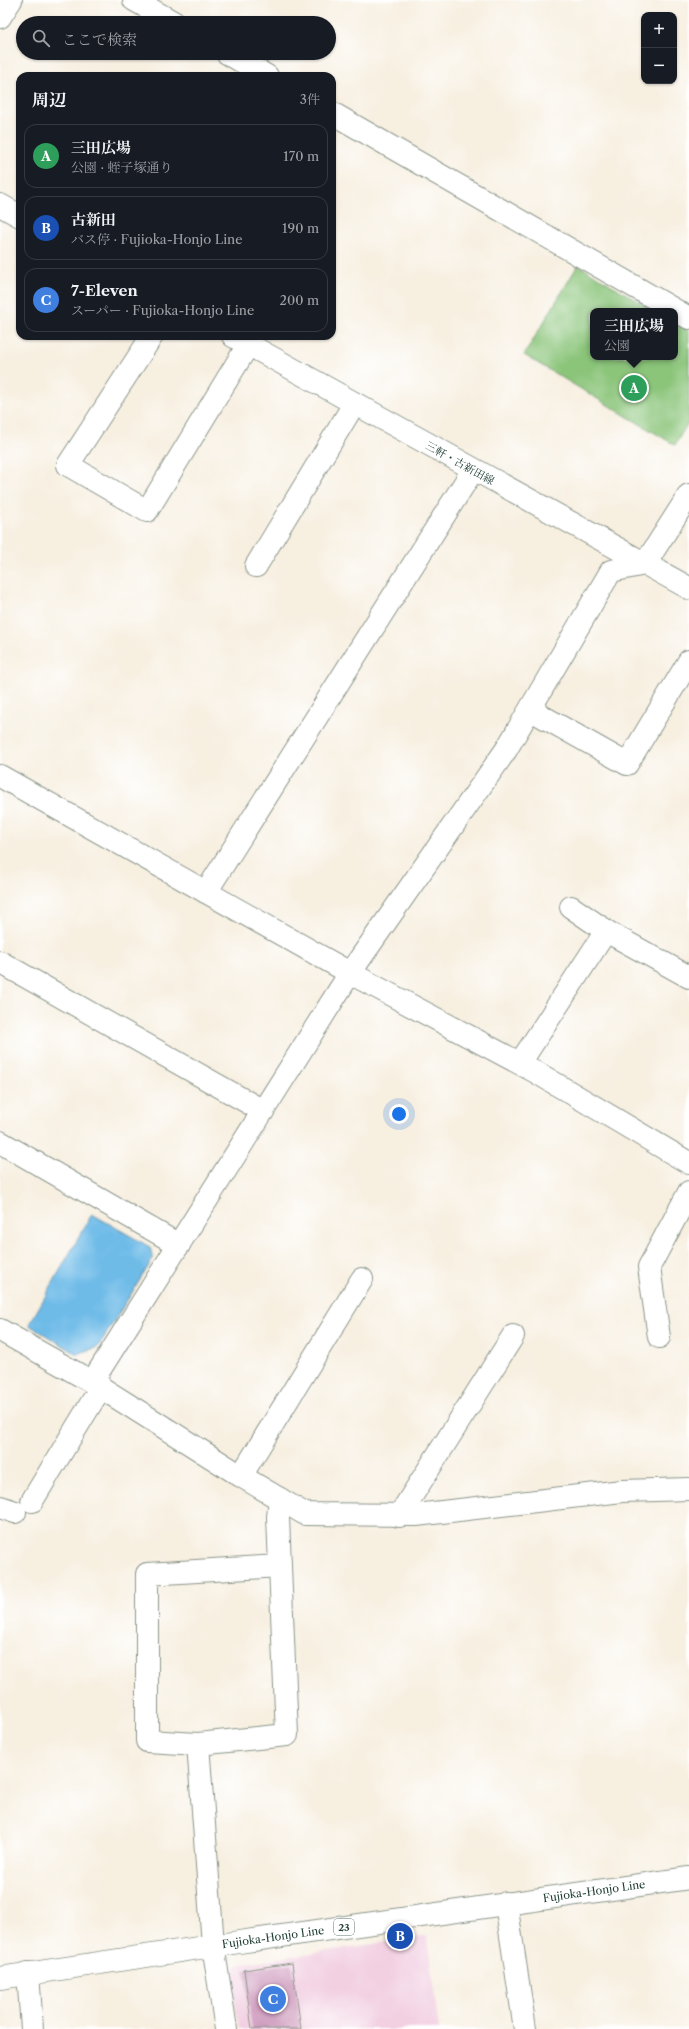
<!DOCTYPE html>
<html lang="ja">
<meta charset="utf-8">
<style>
body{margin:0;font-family:"Libre Caslon Text","Noto Serif JP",serif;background:#20242c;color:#f1f3f6}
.controls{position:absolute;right:12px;top:12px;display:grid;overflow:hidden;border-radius:8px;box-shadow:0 1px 3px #0004}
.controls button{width:36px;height:36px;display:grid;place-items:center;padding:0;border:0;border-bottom:1px solid #363941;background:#171b24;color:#f1f3f6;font:20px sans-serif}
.you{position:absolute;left:399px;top:1114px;width:14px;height:14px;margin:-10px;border:3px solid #fff;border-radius:50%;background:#1a73e8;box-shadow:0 0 0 6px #1a73e833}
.badge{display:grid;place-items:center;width:26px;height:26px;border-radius:50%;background:#8c9099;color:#fff;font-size:13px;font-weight:700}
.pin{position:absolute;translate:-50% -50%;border:2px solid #fff;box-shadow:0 1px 4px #0006}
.popup{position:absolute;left:590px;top:308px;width:88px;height:52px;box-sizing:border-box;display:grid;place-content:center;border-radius:8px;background:#171b24;filter:drop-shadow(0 1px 3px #0005);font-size:13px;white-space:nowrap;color:#9ea1a6}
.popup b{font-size:15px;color:#f1f3f6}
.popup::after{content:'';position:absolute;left:50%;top:100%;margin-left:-8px;border:8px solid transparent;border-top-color:#171b24}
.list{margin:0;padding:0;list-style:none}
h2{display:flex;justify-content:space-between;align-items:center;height:52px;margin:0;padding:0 16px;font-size:17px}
h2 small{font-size:13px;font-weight:400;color:#9ea1a6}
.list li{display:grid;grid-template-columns:26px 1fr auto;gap:12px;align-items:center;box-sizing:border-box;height:64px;margin:0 8px 8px;padding:0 8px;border:1px solid #363941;border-radius:12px}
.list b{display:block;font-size:15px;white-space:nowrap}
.list p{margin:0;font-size:13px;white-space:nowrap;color:#9ea1a6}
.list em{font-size:13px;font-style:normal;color:#9ea1a6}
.icon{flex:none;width:22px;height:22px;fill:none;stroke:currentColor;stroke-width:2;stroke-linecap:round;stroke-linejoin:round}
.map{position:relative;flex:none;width:689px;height:2029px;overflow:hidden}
.search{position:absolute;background:#171b24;box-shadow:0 1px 3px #0004;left:16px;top:16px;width:320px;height:44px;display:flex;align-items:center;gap:10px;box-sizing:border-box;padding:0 14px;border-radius:22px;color:#9ea1a6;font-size:15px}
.panel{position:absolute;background:#171b24;box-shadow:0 1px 3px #0004;left:16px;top:72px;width:320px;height:268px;border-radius:12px}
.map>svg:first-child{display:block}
</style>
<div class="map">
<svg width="689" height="2029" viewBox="0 0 689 2029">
<rect width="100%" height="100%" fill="#fff"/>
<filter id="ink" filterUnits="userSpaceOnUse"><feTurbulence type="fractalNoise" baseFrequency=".025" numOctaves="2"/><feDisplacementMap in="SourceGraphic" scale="8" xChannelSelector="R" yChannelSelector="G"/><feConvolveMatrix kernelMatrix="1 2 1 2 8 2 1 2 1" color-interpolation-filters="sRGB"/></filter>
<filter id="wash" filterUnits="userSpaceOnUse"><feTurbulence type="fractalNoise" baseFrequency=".012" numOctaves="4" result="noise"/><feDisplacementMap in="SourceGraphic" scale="16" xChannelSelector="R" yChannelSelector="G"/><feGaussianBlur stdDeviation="0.9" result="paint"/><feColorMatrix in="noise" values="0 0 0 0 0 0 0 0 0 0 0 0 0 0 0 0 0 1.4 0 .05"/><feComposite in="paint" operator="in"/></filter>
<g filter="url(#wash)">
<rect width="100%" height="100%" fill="#f7efe0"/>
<polygon fill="#f2cfe1" points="427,1936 439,2029 239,2029 230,1974 238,1964"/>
<polygon fill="#8bc57a" stroke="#558157" points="578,265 655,311 593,311 593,357 675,357 675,323 689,331 689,421 675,445 524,355"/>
<polygon fill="#6ebbe8" stroke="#467c8e" points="92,1214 150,1247 153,1259 98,1347 77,1354 29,1325"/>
<g id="blocks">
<polygon fill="#cf9bbe" points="292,1963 301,2029 252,2029 244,1970"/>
</g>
</g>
<g filter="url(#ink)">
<use href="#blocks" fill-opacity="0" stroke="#8b968a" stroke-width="1"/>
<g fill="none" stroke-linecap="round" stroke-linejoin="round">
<g stroke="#8b968a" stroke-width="24">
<g id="minor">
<polyline points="134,0 175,23"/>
<polyline points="0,17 11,0"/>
<polyline points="227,53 267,76"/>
<polyline points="332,113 689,318"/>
<polyline points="152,336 68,465 147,511 248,345"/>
<polyline points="256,566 354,404"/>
<polyline points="531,710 627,764 689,661"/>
<polyline points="0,776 350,973 534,1071 689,1163"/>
<polyline points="206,892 473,470"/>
<polyline points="571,907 606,931 689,977"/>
<polyline points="0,962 263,1111"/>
<polyline points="520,1063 606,931"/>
<polyline points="0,1142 179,1245"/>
<polyline points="0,1330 92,1382 241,1476 305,1514 416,1515 622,1491 689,1489"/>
<polyline points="659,1337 649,1267 689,1192"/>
<polyline points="92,1382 350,973 506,750 611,571 645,564"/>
<polyline points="241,1476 362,1279"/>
<polyline points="32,1501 101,1387"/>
<polyline points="0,1507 15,1512"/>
<polyline points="399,1516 513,1336"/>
<polyline points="198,1744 147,1741 147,1574 280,1566"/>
<polyline points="506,1903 525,2029"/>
<polyline points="28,1973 32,2029"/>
<polyline points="226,2029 213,1945 198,1744 287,1735 278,1517 280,1499"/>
</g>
</g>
<g stroke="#8b968a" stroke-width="24">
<g id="tertiary">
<polyline points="0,205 20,216"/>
<polyline points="233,336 689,588"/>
<polyline points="645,564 689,495"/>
</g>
</g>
<g stroke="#8b968a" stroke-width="24">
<polyline id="primary" points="0,1978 239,1942 689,1878"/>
</g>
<use href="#minor" stroke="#fff" stroke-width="22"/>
<use href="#tertiary" stroke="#fff" stroke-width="22"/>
<use href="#primary" stroke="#fff" stroke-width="22"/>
</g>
</g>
<g text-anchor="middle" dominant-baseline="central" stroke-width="3" stroke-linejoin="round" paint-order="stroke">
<rect fill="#fff" stroke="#627771" stroke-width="1" x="334" y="1919" width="20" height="16" rx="3"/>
<g font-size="10" font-weight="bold" fill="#1f3d34">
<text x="344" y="1927">23</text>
</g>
<g font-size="11" fill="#1f3d34" stroke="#fff">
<text transform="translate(460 463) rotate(29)">三軒・古新田線</text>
<text transform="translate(594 1891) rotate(-8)">Fujioka-Honjo Line</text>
<text transform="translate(273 1937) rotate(-8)">Fujioka-Honjo Line</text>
</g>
</g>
</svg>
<div class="controls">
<button>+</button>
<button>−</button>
</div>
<div class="you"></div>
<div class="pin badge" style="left:634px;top:388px;background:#2e9e5b">A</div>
<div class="popup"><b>三田広場</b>公園</div>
<div class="pin badge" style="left:400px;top:1936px;background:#1a4fb4">B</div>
<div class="pin badge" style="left:273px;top:1999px;background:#3f7fe0">C</div>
<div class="search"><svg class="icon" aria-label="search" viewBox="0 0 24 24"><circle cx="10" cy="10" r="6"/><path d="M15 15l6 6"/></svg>ここで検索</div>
<section class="panel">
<h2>周辺<small>3件</small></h2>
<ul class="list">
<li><span class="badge" style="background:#2e9e5b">A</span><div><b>三田広場</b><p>公園 · 蛭子塚通り</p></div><em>170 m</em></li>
<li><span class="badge" style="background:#1a4fb4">B</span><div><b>古新田</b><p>バス停 · Fujioka-Honjo Line</p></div><em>190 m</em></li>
<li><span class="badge" style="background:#3f7fe0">C</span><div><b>7-Eleven</b><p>スーパー · Fujioka-Honjo Line</p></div><em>200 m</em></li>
</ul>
</section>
</div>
